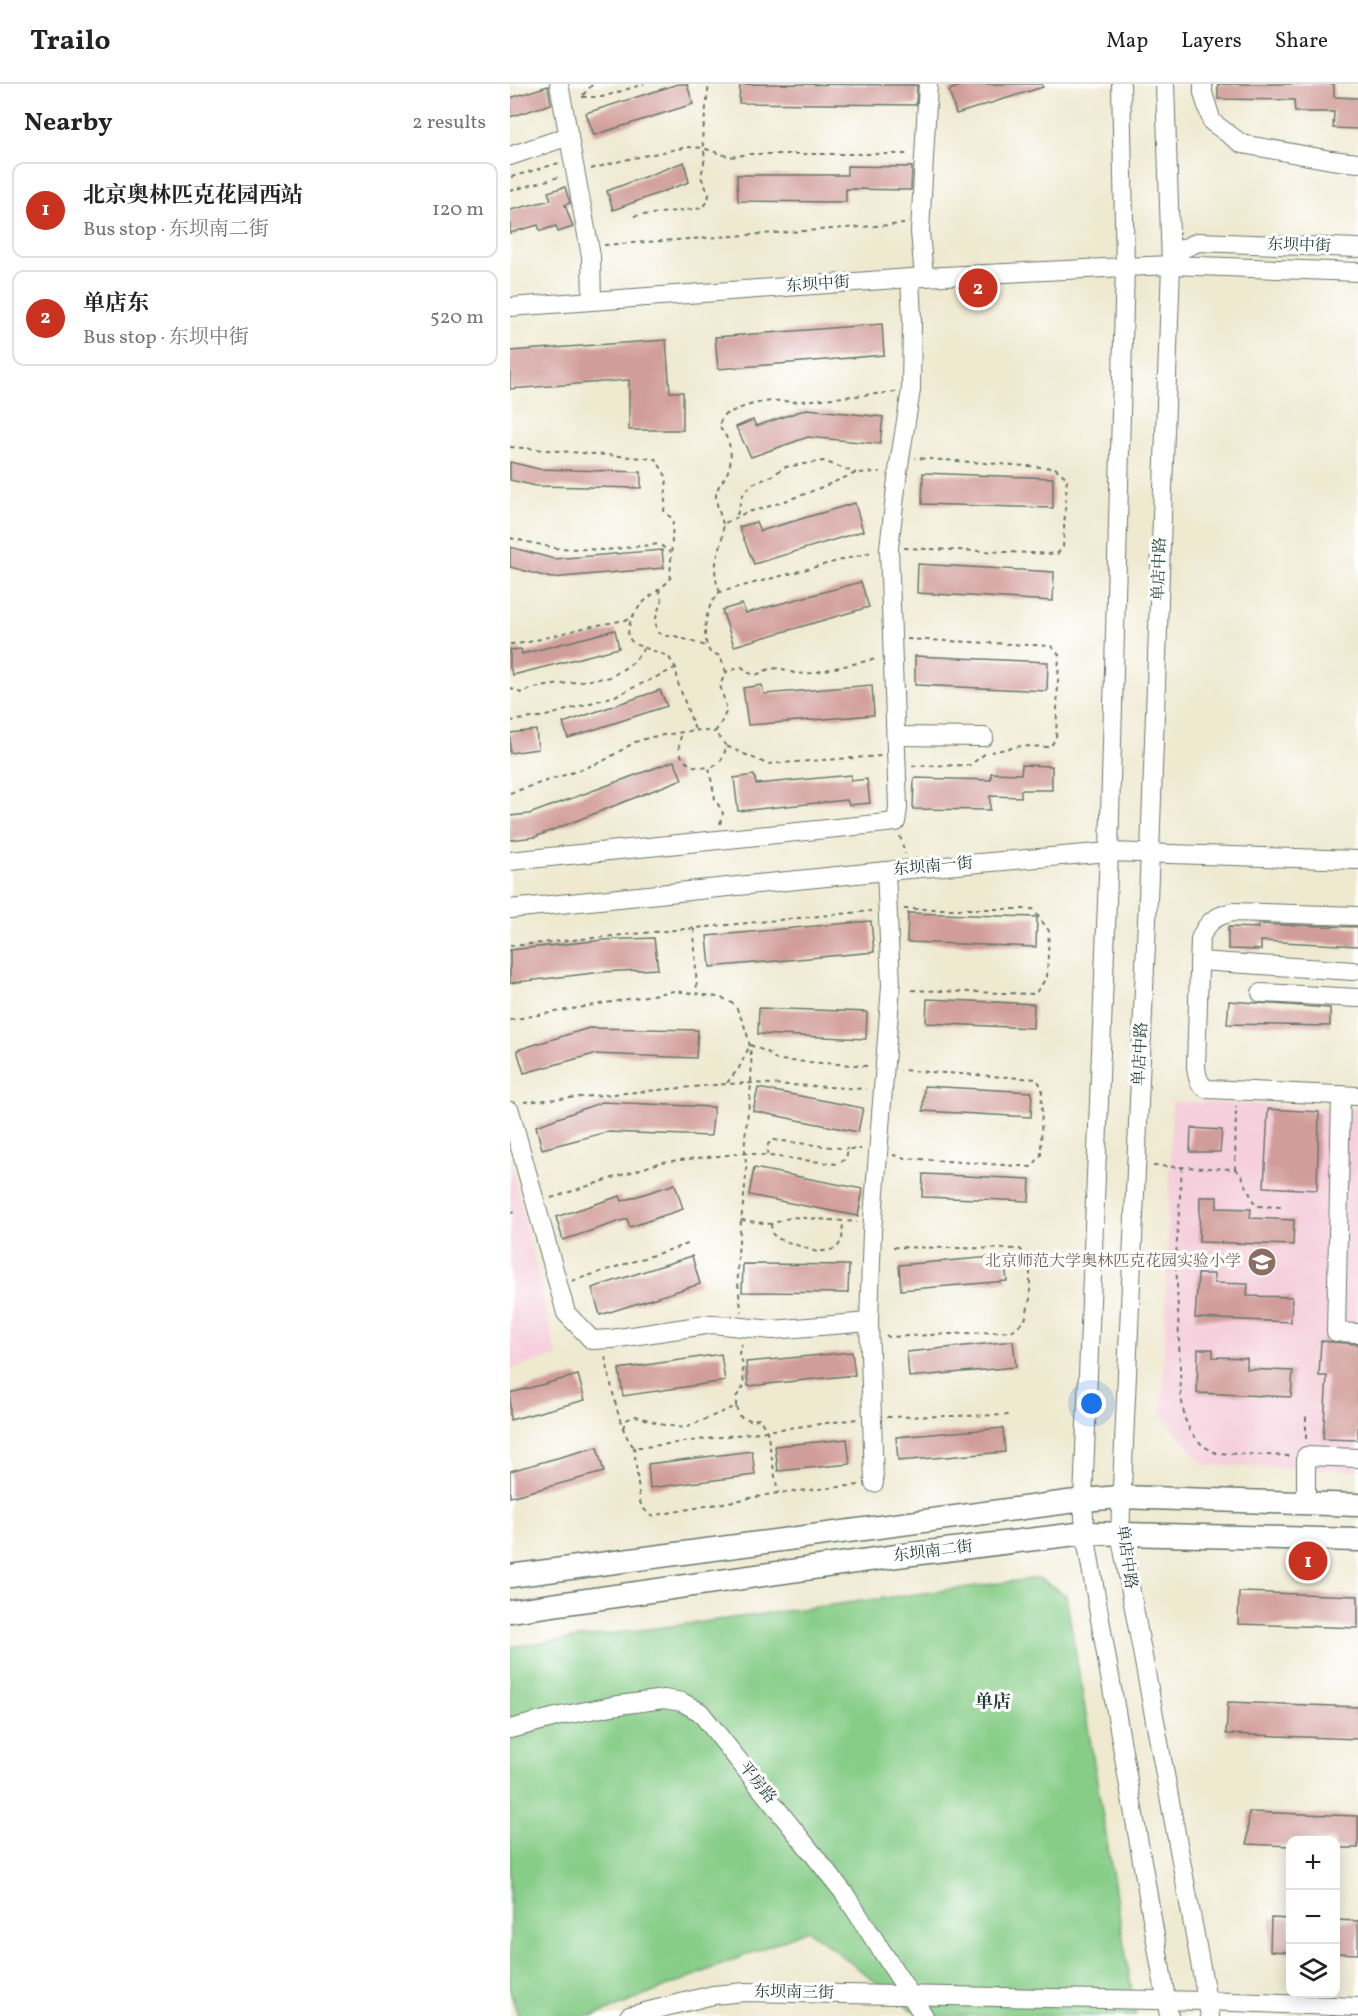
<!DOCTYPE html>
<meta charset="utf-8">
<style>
body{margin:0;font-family:Vollkorn,"Noto Serif SC",serif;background:#f2f2f2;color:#222}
.controls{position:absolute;right:18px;bottom:18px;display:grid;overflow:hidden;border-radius:12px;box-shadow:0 3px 15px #0003}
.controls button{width:54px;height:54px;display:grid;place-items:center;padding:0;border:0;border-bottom:2px solid #e0e0e0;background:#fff;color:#222;font:30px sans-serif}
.you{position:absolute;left:582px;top:1320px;width:21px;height:21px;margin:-15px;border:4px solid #fff;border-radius:50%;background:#1a73e8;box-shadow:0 0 0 9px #1a73e833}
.badge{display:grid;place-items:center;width:39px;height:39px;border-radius:50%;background:#c8321e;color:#fff;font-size:20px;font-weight:700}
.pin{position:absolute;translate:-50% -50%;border:3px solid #fff;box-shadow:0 2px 6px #0006}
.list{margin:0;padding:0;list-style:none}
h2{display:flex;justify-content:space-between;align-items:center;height:78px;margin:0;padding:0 24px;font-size:26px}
h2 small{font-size:20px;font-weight:400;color:#767676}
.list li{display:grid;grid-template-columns:39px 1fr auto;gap:18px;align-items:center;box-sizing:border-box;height:96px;margin:0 12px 12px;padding:0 12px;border:2px solid #e0e0e0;border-radius:12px}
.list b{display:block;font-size:22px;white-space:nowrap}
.list p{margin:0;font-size:20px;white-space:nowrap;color:#767676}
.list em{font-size:20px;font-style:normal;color:#767676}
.icon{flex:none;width:33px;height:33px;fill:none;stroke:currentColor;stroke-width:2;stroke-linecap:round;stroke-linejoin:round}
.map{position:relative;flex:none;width:848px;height:1932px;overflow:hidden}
header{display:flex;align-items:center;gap:36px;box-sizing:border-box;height:84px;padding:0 30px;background:#fff;border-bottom:2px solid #e0e0e0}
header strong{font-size:28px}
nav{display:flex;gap:33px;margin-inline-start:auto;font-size:21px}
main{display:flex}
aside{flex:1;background:#fff}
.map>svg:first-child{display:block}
</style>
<header>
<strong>Trailo</strong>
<nav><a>Map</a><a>Layers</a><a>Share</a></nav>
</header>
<main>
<aside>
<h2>Nearby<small>2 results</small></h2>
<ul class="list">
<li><span class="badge">1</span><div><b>北京奥林匹克花园西站</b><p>Bus stop · 东坝南二街</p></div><em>120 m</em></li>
<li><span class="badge">2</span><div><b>单店东</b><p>Bus stop · 东坝中街</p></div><em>520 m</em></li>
</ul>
</aside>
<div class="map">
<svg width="848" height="1932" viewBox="0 0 848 1932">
<rect width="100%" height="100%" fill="#fff"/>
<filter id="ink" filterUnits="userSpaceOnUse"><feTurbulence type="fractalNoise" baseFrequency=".0167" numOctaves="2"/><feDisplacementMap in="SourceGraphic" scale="12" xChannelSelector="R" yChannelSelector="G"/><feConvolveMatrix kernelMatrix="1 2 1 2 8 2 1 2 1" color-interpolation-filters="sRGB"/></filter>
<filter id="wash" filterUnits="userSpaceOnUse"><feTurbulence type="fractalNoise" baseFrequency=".008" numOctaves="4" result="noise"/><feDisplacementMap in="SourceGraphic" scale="24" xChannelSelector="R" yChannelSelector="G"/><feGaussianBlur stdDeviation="1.35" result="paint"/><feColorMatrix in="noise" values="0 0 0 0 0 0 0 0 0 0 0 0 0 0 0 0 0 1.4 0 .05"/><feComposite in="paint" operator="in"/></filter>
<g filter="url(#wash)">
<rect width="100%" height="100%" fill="#efe9d0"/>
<g fill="#f5cfdb">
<polygon points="662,1017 848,1025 848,1387 694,1381 652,1331"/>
<polygon points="0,1074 47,1272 0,1285"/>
</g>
<polygon fill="#87cd88" stroke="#53855e" stroke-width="1.5" points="529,1494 556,1511 626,1932 410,1932 298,1846 84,1932 8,1932 0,1906 0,1563"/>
<g id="blocks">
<g fill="#d19d9a">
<polygon points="168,0 177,0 183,20 84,51 76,29"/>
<polygon points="230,0 407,1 406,21 229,19"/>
<polygon points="456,0 532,0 533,3 446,30 439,6"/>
<polygon points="708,0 824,0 824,13 848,14 848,45 823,44 824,28 785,28 784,16 708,15"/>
<polygon points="38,2 41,20 0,33 0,14"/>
<polygon points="174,78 179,98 103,126 97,107"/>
<polygon points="337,82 402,83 401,106 336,105 336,118 228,117 227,91 337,91"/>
<polygon points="55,103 60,119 55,121 63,143 48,148 46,142 30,147 28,141 0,149 0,126 41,116 38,108"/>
<polygon points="372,240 374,271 208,285 205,253"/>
<polygon points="156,256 160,308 173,308 173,346 119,346 119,296 0,305 0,267"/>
<polygon points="297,325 373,333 370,360 298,353 241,373 226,343 243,336 246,342"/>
<polygon points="0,378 29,385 131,388 131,404 26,402 0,396"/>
<polygon points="413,389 543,394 543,424 412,420"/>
<polygon points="345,419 353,447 244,480 229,443 246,438 250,447"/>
<polygon points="0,463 44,475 152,466 154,484 41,494 0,483"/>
<polygon points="408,480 544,488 543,517 407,509"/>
<polygon points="351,498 359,523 224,562 212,526 232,520 236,529"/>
<polygon points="105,546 109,564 3,591 0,584 0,566 11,565 12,570"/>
<polygon points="405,572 538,578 537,607 405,601"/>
<polygon points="252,601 254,610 362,601 364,631 238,641 233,604"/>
<polygon points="150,606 157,622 58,654 53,639"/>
<polygon points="26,646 28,665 0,669 0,649"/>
<polygon points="164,677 172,695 25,753 0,756 0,732 19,730"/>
<polygon points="512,681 542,682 542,706 511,706 511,713 480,712 480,726 403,725 404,694 481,696 481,689 511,690"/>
<polygon points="244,691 246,700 341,691 341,697 357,695 360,719 339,721 337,716 228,727 224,694"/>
<polygon points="398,829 527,833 526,863 397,858"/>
<polygon points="361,837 364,868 200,883 197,852"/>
<polygon points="748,840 848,843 848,862 751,857 751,866 718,865 718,843 748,844"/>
<polygon points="144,854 148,885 92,888 0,899 0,866 93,856"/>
<polygon points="417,915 524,920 523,944 416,939"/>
<polygon points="719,917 820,924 820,942 717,940"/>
<polygon points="249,924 357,928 356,955 248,950"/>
<polygon points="79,944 188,946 186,974 84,970 14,989 7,966"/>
<polygon points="414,1002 522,1008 521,1033 413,1027"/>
<polygon points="248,1004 353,1024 348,1048 243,1027"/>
<polygon points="92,1018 204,1023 201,1052 97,1048 32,1065 26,1042"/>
<polygon points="758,1025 809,1028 807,1106 754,1103"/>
<polygon points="681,1044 712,1046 710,1068 680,1068"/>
<polygon points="244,1084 353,1105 348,1132 239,1111"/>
<polygon points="413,1090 520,1095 519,1117 412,1113"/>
<polygon points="165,1100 173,1125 120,1143 117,1135 53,1156 46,1133 110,1112 112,1117"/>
<polygon points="690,1113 707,1113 707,1124 741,1125 740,1134 784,1136 783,1161 689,1158"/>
<polygon points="182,1172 190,1200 90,1231 82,1204"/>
<polygon points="494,1172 497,1197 391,1206 389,1181"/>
<polygon points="233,1180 339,1181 338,1209 232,1208"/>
<polygon points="688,1190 704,1190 704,1199 738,1200 737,1212 782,1213 781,1238 685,1234"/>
<polygon points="503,1257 506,1283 399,1293 397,1268"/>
<polygon points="811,1257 848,1260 848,1356 813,1355 817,1292 809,1292"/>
<polygon points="688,1265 703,1265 703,1273 737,1274 737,1285 783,1287 781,1313 687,1309"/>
<polygon points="342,1268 345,1291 238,1302 236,1278"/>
<polygon points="211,1270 215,1297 113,1312 109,1285"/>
<polygon points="68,1291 75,1316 0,1336 0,1309"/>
<polygon points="493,1344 495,1368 388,1377 386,1353"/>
<polygon points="337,1355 340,1380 268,1387 265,1362"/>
<polygon points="87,1363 94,1388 0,1413 0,1387"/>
<polygon points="242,1367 245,1391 140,1404 138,1380"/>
<polygon points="729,1508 848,1512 848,1544 728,1540"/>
<polygon points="718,1618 848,1623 848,1655 716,1650"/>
<polygon points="739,1728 848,1732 848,1764 825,1764 825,1756 780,1756 780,1762 737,1760"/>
<polygon points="761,1834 780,1835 780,1868 760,1867"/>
<polygon points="825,1836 848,1837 848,1870 825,1869"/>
</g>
</g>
</g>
<g filter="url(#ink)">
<use href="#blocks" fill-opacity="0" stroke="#68796b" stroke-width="1.5"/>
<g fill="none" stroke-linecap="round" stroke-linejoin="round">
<g stroke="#68796b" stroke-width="20">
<g id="minor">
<polyline points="49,0 81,172 82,217"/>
<polyline points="611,0 615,183 599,768 573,1416 575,1449 659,1932"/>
<polyline points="655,0 661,181 640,769 610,1449 700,1932"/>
<polyline points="693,0 693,9 702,38 732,60 821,76 848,79"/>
<polyline points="0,72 59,52"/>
<polyline points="661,170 688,158 848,164"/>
<polyline points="414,193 410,148 418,0"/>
<polyline points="0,223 414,193 615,183 661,181 848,188"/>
<polyline points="386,652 474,653"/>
<polyline points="0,777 386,738 388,724 379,464 388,387 401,306 402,236 400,194"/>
<polyline points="0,825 376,787 599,768 848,776"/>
<path d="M848,832L723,828C705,832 697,838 690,855L686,982C687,992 688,1001 698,1005L848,1012"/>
<polyline points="689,877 844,887"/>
<polyline points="751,909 848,914"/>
<polyline points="831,1011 826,1248 848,1249"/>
<polyline points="0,1027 56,1229 82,1256 102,1255 202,1240 262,1246 359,1238 362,1147 381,902 376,787"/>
<polyline points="359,1238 364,1399"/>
<polyline points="796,1419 796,1372 848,1374"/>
<polyline points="0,1645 50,1632 102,1622 154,1615 172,1618 190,1628 334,1809 414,1932"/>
<polyline points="119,1932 203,1911 235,1908 698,1917 848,1923"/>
</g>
</g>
<g stroke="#68796b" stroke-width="25">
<g id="major">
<polyline points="0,1492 573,1416 610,1413 848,1421"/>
<polyline points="0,1527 394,1471 575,1449 848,1456"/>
</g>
</g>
<g stroke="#68796b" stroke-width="2" stroke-dasharray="4.5 4.5" stroke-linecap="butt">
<polyline points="73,11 83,0"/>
<polyline points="72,13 92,13 134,0"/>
<polyline points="81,85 114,76 177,63 193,64 220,73 239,70 398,70"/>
<polyline points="1,93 49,79"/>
<polyline points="0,107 49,93"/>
<polyline points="124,132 193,124 198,117 199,110 191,93 195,74 192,55 199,0"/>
<polyline points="94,161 394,140"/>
<path d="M0,363L146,375L157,394L154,428L163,435L160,496C141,513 118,524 118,553L124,560L158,572L166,584L168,599L185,646L173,648"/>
<polyline points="227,431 232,412 242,400 260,393 275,383 313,377 346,389"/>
<path d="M213,440C211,432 206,421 206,412C206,402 215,396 218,387C224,372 220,354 209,343L212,332C235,321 257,314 282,318L386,308"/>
<polyline points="0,454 45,464 96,466 149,460 160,468"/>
<polyline points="394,464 547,470 553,463 557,394 545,384 405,374"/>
<path d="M149,505L152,517C147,528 144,536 147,548L154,552H165L196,562"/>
<path d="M210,508C197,479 215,466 213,440L237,428L251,425L295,410L346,389L370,388"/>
<polyline points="397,555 541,562 549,571 546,654 540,663 511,662 481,668"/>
<polyline points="0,560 15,559 77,543 121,535"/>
<path d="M216,588L210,572L200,568C190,552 196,520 210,508L362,468"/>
<polyline points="0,604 11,609 23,604 101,593 124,578 134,564"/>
<polyline points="0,637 36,632 105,612 166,584"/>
<polyline points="185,646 205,648"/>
<polyline points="216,662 205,648 211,639 217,626 210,601 216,588 232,583 239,589 246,591 259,585 270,584 287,590 302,589 366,575"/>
<polyline points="402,682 460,681 476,669"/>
<path d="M0,709L73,685L95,676L125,658L141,653L173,648C166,660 168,677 184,682C188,684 195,683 199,684"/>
<path d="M210,740L213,729L205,715L199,684C211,680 214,674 216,662L257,680L371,672"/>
<polyline points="390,752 395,770"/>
<polyline points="394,825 523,825 539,847 537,893 525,910 398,906"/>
<path d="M184,845L187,910C199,912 216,912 225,922C228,926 229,930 231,934C250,975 238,1014 235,1056C234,1068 237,1080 236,1092C232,1139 222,1181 232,1228"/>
<polyline points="0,862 361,827"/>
<polyline points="0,936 164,907 187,910"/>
<polyline points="240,961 257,968 267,976 358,982"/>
<polyline points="217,999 229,984 239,963"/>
<polyline points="14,1018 216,1000 243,999 356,1005"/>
<polyline points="257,1071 258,1060 264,1056 338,1065"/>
<polyline points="383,1071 395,1074 522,1083 531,1071 532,1004 527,995 390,986"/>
<polyline points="643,1082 725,1085 726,1022"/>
<polyline points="672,1083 666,1172 671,1312 675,1335 680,1347 693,1362 706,1369 781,1372"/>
<polyline points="725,1085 731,1090 744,1119 747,1122 773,1123"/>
<polyline points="41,1114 152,1078 235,1069 327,1080 336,1075 338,1065 351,1065"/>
<polyline points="0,1129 4,1128"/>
<polyline points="231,1136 261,1140 282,1133 347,1138"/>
<polyline points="261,1140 262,1149 266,1154 307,1168 326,1165 332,1156 333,1137"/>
<polyline points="62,1197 181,1159"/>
<polyline points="376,1251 379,1253 502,1247 515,1236 520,1215 520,1175 510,1165 379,1163"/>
<path d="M95,1273C101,1296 108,1347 124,1363H135L347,1335"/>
<polyline points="226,1322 226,1313 234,1302 232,1277 229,1269 232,1260"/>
<polyline points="377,1333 503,1331"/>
<polyline points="113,1344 116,1336 126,1332 154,1341 175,1344 226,1322 229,1332 242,1337 249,1334 257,1347 268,1409"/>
<polyline points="796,1355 796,1330"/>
<polyline points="124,1363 130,1418 133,1424 141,1432 268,1409 349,1401"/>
</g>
<use href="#minor" stroke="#fff" stroke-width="18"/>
<use href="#major" stroke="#fff" stroke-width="22"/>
</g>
</g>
<defs>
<g id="school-disc" transform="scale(1.5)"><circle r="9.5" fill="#8d6e63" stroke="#fff"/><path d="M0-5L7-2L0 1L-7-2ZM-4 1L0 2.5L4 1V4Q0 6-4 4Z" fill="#fff"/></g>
</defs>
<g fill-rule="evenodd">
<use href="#school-disc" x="752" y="1178"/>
</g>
<g text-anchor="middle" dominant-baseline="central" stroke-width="6" stroke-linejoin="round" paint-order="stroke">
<g font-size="16" fill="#1f3d34" stroke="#fff">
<text transform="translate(789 162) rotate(2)">东坝中街</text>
<text transform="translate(308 201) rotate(-4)">东坝中街</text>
<text transform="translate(650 485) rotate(-88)">单店中路</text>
<text transform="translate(423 783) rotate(-5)">东坝南一街</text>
<text transform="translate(631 970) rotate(-87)">单店中路</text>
<text transform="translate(423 1468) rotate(-7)">东坝南二街</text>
<text transform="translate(616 1473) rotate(82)">单店中路</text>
<text transform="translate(247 1699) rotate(51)">平房路</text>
<text transform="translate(284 1909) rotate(1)">东坝南三街</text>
</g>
<g font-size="16" fill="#785e54" stroke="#fff" text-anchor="end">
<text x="731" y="1178">北京师范大学奥林匹克花园实验小学</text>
</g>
<g font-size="18" font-weight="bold" fill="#1f3d34" stroke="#fff">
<text x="483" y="1618">单店</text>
</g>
</g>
</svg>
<div class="controls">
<button>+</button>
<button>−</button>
<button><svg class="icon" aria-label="layers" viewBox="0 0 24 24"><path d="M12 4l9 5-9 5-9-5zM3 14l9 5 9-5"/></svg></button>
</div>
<div class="you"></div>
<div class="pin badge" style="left:798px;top:1477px">1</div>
<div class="pin badge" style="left:468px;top:204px">2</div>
</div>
</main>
